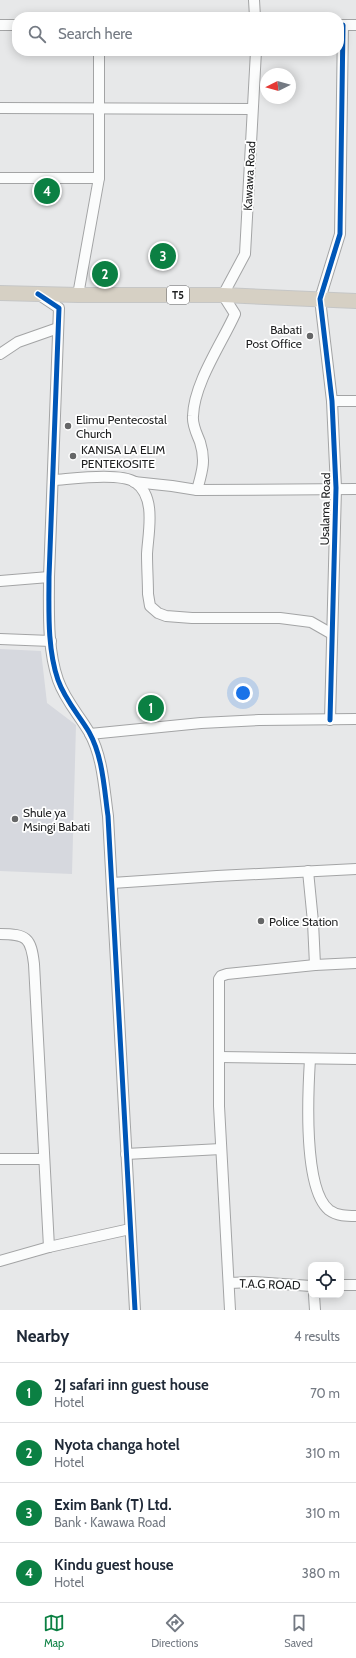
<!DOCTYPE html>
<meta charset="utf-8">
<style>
body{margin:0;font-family:Cabin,sans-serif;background:#f2f2f3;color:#1f2937}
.controls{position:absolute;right:12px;bottom:12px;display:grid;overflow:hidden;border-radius:8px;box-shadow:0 2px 10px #0003}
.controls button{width:36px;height:36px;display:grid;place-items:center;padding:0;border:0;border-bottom:1px solid #e0e1e3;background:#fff;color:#1f2937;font:20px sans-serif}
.compass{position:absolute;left:260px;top:68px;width:36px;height:36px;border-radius:50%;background:#fff;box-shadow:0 2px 10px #0003;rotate:264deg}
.you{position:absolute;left:243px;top:693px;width:14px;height:14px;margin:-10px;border:3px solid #fff;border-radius:50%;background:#1a73e8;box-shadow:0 0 0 6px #1a73e833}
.badge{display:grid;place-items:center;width:26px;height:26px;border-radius:50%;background:#0b8043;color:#fff;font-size:13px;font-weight:700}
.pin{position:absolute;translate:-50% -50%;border:2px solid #fff;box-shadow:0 1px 4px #0006}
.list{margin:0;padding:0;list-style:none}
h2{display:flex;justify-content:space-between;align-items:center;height:52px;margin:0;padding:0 16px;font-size:17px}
h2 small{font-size:13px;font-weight:400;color:#747a83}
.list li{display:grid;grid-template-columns:26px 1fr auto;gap:12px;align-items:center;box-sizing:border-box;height:60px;padding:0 16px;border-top:1px solid #e0e1e3}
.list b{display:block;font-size:15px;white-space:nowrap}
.list p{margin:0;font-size:13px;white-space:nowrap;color:#747a83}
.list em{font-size:13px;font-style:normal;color:#747a83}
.icon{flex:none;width:22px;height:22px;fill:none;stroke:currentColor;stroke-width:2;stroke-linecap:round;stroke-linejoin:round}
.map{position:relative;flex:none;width:356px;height:1310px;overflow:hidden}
.search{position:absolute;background:#fff;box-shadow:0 2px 10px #0003;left:12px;right:12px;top:12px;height:44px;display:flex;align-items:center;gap:10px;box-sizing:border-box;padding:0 14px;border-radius:16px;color:#747a83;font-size:15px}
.sheet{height:292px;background:#fff}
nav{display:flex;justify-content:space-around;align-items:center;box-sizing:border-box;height:56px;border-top:1px solid #e0e1e3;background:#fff;font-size:11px;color:#747a83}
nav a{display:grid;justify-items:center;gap:2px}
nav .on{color:#0b8043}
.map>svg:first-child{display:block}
</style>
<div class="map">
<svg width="356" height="1310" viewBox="0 0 356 1310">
<rect width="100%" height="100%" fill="#e7e8e9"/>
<polygon fill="#d6d8de" points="0,649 41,651 47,703 76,725 72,874 0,871"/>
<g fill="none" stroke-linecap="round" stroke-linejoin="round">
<g stroke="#a3a4a5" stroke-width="12">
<g id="minor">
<polyline points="254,0 255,17"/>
<polyline points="0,25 17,25"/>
<polyline points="339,25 356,25"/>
<polyline points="0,108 252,109"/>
<polyline points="0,178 99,178"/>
<path d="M38,294L59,308L49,577C49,610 47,648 58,680C65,700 79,715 89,732C103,757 104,788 108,816L135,1310"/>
<polyline points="78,295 99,178 99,51"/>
<polyline points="0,354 18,342 58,328"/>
<polyline points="332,401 356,401"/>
<path d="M53,480C71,479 119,472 135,482C157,497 148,533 147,554C147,568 148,581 148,594L150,606L158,613L166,616L192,618H280L311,622L332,634"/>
<polyline points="134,482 172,486 197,490 356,489"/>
<path d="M197,490C202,472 206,461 200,442C197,434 192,425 193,416C194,383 222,343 235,314L223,295L245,254L256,51"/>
<polyline points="0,581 49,577"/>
<polyline points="0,639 51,641"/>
<polyline points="330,720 336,488 332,401 320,299 340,234 343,25"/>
<polyline points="90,734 201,723 259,720 356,719"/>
<polyline points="308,871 313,922 315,965"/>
<polyline points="112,883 217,876 356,869"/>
<path d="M0,934C27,934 31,938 34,964L49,1247"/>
<polyline points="219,1057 356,1059"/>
<path d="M310,1059C308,1091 303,1189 329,1210C337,1216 347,1216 356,1216"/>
<polyline points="126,1154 221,1149"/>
<polyline points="0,1159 44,1159"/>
<polyline points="0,1261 49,1247 130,1229"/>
<polyline points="229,1283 254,1282 311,1286"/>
<polyline points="341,1285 356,1285"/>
<polyline points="314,1295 315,1310"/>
<polyline points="230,1310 219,1106 219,979 221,976 227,974 315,965 356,963"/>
</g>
</g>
<g stroke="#c5c6c6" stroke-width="16">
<polyline id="highway" points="0,293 78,295 223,295 356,301"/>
</g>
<use href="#minor" stroke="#fbfcfc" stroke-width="10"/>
<use href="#highway" stroke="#d6d0c4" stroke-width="14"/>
<g stroke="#fff" stroke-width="8">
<g id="cycleway">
<path d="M38,294L59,308L49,577C49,610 47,648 58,680C65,700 79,715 89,732C103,757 104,788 108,816L135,1310"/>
<polyline points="330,720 336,488 332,401 320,299 340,234 343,25"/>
</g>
</g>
<use href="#cycleway" stroke="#0057b8" stroke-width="5"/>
</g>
<g fill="#656667" stroke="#fff" stroke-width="1.5">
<circle cx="310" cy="336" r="4"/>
<circle cx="68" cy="426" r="4"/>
<circle cx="73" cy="456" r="4"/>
<circle cx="15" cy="819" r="4"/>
<circle cx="261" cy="921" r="4"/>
</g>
<g text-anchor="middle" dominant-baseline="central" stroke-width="3.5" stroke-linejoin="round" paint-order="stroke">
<rect fill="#fff" stroke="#626364" stroke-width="1" x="167" y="286" width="22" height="18" rx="3"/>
<g font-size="11" font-weight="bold" fill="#1f2021">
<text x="178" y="295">T5</text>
</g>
<g font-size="12" fill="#1f2021" stroke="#fff">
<text transform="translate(249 176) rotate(-87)">Kawawa Road</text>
<text transform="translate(325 509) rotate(-89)">Usalama Road</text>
<text transform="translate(270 1284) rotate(2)">T.A.G ROAD</text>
</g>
<g font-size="12" fill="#1f2021" stroke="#fff" text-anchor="start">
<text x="302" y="329" text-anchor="end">Babati<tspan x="302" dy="14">Post Office</tspan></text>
<text x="76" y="419">Elimu Pentecostal<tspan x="76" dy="14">Church</tspan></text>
<text x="81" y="449">KANISA LA ELIM<tspan x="81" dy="14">PENTEKOSITE</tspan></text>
<text x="23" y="812">Shule ya<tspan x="23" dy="14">Msingi Babati</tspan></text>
<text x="269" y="921">Police Station</text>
</g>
</g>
</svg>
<div class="controls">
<button><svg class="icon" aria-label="locate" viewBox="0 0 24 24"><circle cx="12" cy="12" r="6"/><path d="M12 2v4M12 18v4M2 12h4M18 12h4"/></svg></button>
</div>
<svg class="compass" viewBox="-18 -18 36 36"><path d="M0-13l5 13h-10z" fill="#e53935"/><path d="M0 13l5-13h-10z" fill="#747a83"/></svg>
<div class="you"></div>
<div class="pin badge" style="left:151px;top:708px">1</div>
<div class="pin badge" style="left:105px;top:274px">2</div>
<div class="pin badge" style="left:163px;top:256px">3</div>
<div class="pin badge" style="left:47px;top:191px">4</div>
<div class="search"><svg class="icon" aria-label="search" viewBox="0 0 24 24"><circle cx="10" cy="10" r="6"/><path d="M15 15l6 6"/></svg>Search here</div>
</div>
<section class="sheet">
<h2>Nearby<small>4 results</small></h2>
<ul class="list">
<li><span class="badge">1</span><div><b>2J safari inn guest house</b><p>Hotel</p></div><em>70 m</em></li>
<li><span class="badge">2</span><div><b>Nyota changa hotel</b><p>Hotel</p></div><em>310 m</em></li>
<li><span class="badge">3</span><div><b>Exim Bank (T) Ltd.</b><p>Bank · Kawawa Road</p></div><em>310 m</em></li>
<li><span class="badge">4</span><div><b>Kindu guest house</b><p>Hotel</p></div><em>380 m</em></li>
</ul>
</section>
<nav>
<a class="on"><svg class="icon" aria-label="map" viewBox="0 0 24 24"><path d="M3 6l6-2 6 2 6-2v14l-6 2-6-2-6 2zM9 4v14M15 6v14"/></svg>Map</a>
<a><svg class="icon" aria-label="directions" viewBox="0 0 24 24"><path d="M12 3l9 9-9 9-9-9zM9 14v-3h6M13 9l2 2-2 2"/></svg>Directions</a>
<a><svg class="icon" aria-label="saved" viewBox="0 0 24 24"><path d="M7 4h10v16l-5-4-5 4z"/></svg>Saved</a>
</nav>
